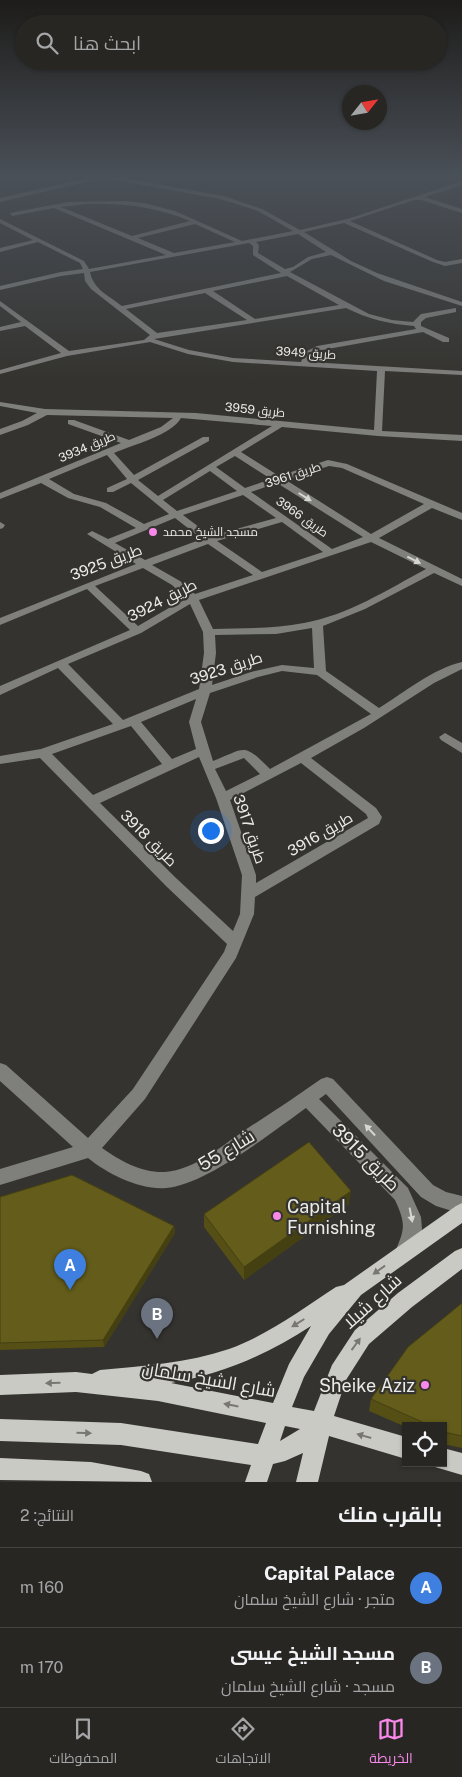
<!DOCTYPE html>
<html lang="ar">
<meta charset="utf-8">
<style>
body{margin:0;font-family:"Public Sans",Cairo,sans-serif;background:#2f2e2b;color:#f1f3f6;direction:rtl}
.controls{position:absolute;right:15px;bottom:15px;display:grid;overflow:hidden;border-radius:0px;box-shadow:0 1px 4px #0004}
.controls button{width:45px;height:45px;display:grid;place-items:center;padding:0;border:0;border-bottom:1px solid #434341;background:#272623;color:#f1f3f6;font:25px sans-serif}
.compass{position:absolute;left:342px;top:85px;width:45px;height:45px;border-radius:50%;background:#272623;box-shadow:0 1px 4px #0004;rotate:59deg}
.you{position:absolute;left:210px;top:830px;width:18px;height:18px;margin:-12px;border:4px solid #fff;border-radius:50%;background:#1a73e8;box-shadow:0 0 0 8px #1a73e833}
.badge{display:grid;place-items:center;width:32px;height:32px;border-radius:50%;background:#f888ea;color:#fff;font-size:16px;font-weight:700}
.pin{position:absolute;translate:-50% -41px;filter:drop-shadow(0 1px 2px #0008)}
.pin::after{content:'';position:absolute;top:26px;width:18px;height:15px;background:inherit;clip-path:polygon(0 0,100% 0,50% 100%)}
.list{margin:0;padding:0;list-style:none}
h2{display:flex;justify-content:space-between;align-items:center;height:65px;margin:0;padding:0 20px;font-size:21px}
h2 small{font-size:16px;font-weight:400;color:#a4a5a6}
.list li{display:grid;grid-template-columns:32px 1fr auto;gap:15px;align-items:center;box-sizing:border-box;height:80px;padding:0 20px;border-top:1px solid #434341}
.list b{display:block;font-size:19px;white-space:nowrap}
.list p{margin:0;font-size:16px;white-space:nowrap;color:#a4a5a6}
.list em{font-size:16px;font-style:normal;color:#a4a5a6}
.icon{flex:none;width:28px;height:28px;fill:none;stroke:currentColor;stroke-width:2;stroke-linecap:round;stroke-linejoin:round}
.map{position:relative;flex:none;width:462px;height:1482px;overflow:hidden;direction:ltr}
.search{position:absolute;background:#272623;box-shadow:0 1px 4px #0004;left:15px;right:15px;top:15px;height:55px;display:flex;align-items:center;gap:12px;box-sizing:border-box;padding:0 18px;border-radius:28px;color:#a4a5a6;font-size:19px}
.sheet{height:225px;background:#272623}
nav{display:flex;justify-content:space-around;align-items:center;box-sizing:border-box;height:70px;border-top:1px solid #434341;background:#272623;font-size:14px;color:#a4a5a6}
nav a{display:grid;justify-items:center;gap:2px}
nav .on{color:#f888ea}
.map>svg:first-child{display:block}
</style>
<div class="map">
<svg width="462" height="1482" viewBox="0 0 462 1482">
<rect width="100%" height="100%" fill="#34332f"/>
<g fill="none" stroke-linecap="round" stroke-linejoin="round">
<g fill="#7f7f7c" fill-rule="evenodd">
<path d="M94,175H107L224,196L262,209L300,230L351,218L462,181V185L425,197L462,209V213L421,200H414L350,221L437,260L445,262L462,259V263L445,266L433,262L344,223L304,232L351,261L377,273L462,302V306L384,281L331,255L312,259L290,272L369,314L392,320L413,322L421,314L456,308V312L426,318L421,322V326L449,338V342H443L423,332L322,350L311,355L309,362L462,371V375L385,371L382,431L462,435V441L378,436L282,427L241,452L279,476L328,460L347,464L462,513V520L432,508L379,538L462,579V586L434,573L365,609L323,626L326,671L379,708C405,692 432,669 462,662V669L434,683L364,728L311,758L376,808L382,817L379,824L255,897L254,914L236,958L145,1099L102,1148C120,1161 142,1173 165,1172C195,1170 224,1144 248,1128C273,1112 297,1096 321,1079L327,1077L333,1079L433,1185L446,1192L462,1196V1214L436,1206L421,1197L326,1094L319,1099L408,1188L421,1217L422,1229L419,1241L411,1258L404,1261L397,1258L395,1252C405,1229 406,1224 395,1200L306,1108C272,1132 206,1185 166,1188C139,1190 108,1174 88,1158L0,1185V1169L73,1147L0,1081V1063L6,1065L88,1138L133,1089L224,952L227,944L166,886L40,758L0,764V756L41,749L113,724L58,668L0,695V686L130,630L87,589L0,625V618L136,564L87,534L92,531L108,539L136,528L100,507L68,498L41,483L0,499V493L121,443L68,424V420H74L129,440L161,427L173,418L47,415L28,425L0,435V429L22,421L37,413L0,406V402L45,409L196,413L374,430L377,371L233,362L188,354L150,342L67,356L0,374V370L61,353L25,326L0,331V327L21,322L0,306V301L69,351L144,340L150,335L91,289L85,281L84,273L61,276L0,290V286L61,272L83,269L80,263L38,242L0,252V248L33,240L0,223V219L84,261L89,269L166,255L54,208L12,216L10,213L68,202L125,201L144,203L175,211L242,241L293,231L258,211L220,199L104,178L0,202V198L96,176ZM87,204C124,203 156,207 190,221L132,236L61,207ZM195,224L235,242L174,253L138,238ZM298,234L326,252L308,257L293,267L285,269L258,253L259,245L256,242ZM249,243L253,246V255L281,273L122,306C109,296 93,289 90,272ZM287,276L339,305L255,319L213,291ZM205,293L247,320L157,333L126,309ZM346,308C368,319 389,324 414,326L416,329L317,346L305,352L301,362L233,358L189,350L154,339ZM181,418L272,426L158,496L138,480L209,441V437H203L134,475L114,453C132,445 172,435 181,418ZM107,455L127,479L107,488V492H113L131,483L169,514L144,524L106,503L74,494L49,479ZM235,456L271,479L245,488L216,467ZM329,466L342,468L424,504L371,534L286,480ZM210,471L237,491L177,511L163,500ZM277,483L363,537L332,549L251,492ZM243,495L276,518L211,536L183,515ZM175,518L202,539L145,560L115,543ZM282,522L323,552L262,572L217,541ZM371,542L426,569C387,590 348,615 304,623C274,629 243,628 213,629L199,600ZM208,544L253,575L195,594L180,581L152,565ZM143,568L172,585L186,598L138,626L95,586ZM190,604L203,632L204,653L199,689L123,720L68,664L141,633ZM312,628L314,668L282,665L251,672L212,685L216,653L215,635L276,634ZM282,671L317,675L371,714L270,769C243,742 246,748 213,761L201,722L210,693L258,677ZM196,699L189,722L196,749L172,759L141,722ZM131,726L162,764L93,795L52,754ZM199,757L216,798L242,875L240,914L233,931L176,878L100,803ZM244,758L260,774L226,791L215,769ZM301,763L366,814L368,818L256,883V875L230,800Z"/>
<polygon points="0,522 5,525 3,528 0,529"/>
<polygon points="445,733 462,743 462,753 441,740 439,737"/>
</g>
<g fill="#cacac5" fill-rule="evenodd">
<path d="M462,1203V1223L361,1295L329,1334L304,1377L292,1407L314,1411L332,1365L355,1330L398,1293L455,1251L462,1248V1269L412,1307L369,1344L346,1380L334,1416L406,1437V1459L329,1436L318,1482H296L303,1453L285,1461L273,1464L267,1482H245L251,1465L121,1445L0,1441V1419L121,1423L258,1444L266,1423L158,1401L76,1392L0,1395V1375L76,1372L92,1374L100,1370C144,1366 187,1363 229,1349C268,1335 302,1309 336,1287L344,1285L456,1206ZM311,1326L289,1364L273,1403L171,1383C223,1374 268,1354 311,1326ZM285,1426L300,1429L280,1441Z"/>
<polygon points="443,1448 462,1453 462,1475 435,1467 434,1463 443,1463"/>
<polygon points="0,1458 91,1462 141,1471 149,1474 152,1482 0,1480"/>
</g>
</g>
<g fill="#554f16">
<polygon points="0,1197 174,1226 175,1233 104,1347 0,1350"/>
<polygon points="349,1204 244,1280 204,1227 204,1214"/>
<polygon points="462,1303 462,1448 443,1444 443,1426 406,1426 406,1427 369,1411 371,1399"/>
</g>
<g fill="#454012">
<polygon points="351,1191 349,1204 244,1280 244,1267"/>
<polygon points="174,1226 175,1233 104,1347 103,1340"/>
</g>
<g fill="#635c1a" stroke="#454012">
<polygon points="309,1142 351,1191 244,1267 204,1214"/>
<polygon points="72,1175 174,1226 103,1340 0,1343 0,1197"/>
<polygon points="462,1303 462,1436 444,1432 443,1431 443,1426 431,1426 371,1399 408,1347"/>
</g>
<defs><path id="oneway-solid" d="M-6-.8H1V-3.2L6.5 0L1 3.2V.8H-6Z" transform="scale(1.25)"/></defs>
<g fill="#d5d5d2">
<use href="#oneway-solid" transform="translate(305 497) rotate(32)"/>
<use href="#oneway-solid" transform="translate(414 560) rotate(27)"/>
<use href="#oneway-solid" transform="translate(370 1130) rotate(-133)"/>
<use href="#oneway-solid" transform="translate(411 1215) rotate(79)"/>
</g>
<g fill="#787772">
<use href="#oneway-solid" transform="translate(379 1270) rotate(144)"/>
<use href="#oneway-solid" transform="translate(298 1323) rotate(148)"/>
<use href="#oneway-solid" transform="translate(356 1344) rotate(-54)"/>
<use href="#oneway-solid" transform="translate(53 1383) rotate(178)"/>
<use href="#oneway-solid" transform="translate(231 1405) rotate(-169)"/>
<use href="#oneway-solid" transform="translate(84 1433) rotate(2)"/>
<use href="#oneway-solid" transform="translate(364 1436) rotate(-164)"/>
</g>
<linearGradient id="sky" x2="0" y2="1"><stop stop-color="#1d1c1a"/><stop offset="0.46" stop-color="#4a5058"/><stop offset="1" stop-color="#4a5058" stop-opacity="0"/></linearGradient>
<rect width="462" height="382" fill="url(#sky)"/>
<g fill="#f888ea" stroke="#34332f" stroke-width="2">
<circle cx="153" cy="532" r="5"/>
<circle cx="277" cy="1216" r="5"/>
<circle cx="425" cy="1385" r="5"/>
</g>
<g text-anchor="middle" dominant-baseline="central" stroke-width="4.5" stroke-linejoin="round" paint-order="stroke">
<g font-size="12" fill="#ebebe8" stroke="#34332f">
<text transform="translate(306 353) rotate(4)">طريق 3949</text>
<text transform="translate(255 410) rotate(6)">طريق 3959</text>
<text transform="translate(87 447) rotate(-23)">طريق 3934</text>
<text transform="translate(293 475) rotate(-18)">طريق 3961</text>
<text transform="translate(302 517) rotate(35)">طريق 3966</text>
</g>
<g font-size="12" fill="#ebebe8" stroke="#34332f" text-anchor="start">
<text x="163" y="532">مسجد الشيخ محمد</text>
</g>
<g font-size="15" fill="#ebebe8" stroke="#34332f">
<text transform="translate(106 562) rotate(-21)">طريق 3925</text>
<text transform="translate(162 600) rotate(-27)">طريق 3924</text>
<text transform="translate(226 668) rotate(-18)">طريق 3923</text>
<text transform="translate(250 829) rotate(71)">طريق 3917</text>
<text transform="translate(320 834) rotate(-30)">طريق 3916</text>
<text transform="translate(149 838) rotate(45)">طريق 3918</text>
</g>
<g font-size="18" fill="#ebebe8" stroke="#34332f">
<text transform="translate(226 1150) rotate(-31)">شارع 55</text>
<text transform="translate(366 1157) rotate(45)">طريق 3915</text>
<text transform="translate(372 1301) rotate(-42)">شارع شيلا</text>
<text transform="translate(209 1379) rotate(10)">شارع الشيخ سلمان</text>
</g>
<g font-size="18" fill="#ebebe8" stroke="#34332f" text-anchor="start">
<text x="287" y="1206">Capital<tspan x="287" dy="21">Furnishing</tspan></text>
<text x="415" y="1385" text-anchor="end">Sheike Aziz</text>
</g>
</g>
</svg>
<div class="controls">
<button><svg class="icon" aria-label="locate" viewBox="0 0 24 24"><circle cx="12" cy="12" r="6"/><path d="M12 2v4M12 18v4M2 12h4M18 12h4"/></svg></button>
</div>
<svg class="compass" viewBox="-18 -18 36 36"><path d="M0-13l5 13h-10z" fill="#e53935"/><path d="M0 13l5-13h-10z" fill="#a4a5a6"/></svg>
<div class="you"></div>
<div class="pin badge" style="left:70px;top:1290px;background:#3f7fe0">A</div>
<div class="pin badge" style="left:157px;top:1339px;background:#6b7280">B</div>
<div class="search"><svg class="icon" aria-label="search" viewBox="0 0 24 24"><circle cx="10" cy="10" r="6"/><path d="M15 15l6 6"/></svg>ابحث هنا</div>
</div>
<section class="sheet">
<h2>بالقرب منك<small>النتائج: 2</small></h2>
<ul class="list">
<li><span class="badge" style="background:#3f7fe0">A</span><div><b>Capital Palace</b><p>متجر · شارع الشيخ سلمان</p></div><em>160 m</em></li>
<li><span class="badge" style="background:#6b7280">B</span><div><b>مسجد الشيخ عيسى</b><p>مسجد · شارع الشيخ سلمان</p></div><em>170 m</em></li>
</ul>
</section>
<nav>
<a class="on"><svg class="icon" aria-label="map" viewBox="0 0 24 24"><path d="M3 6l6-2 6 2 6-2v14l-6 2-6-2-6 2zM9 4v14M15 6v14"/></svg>الخريطة</a>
<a><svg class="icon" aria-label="directions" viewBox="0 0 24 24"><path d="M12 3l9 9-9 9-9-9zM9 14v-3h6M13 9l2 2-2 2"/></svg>الاتجاهات</a>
<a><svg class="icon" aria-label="saved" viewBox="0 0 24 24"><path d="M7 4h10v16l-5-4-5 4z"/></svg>المحفوظات</a>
</nav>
